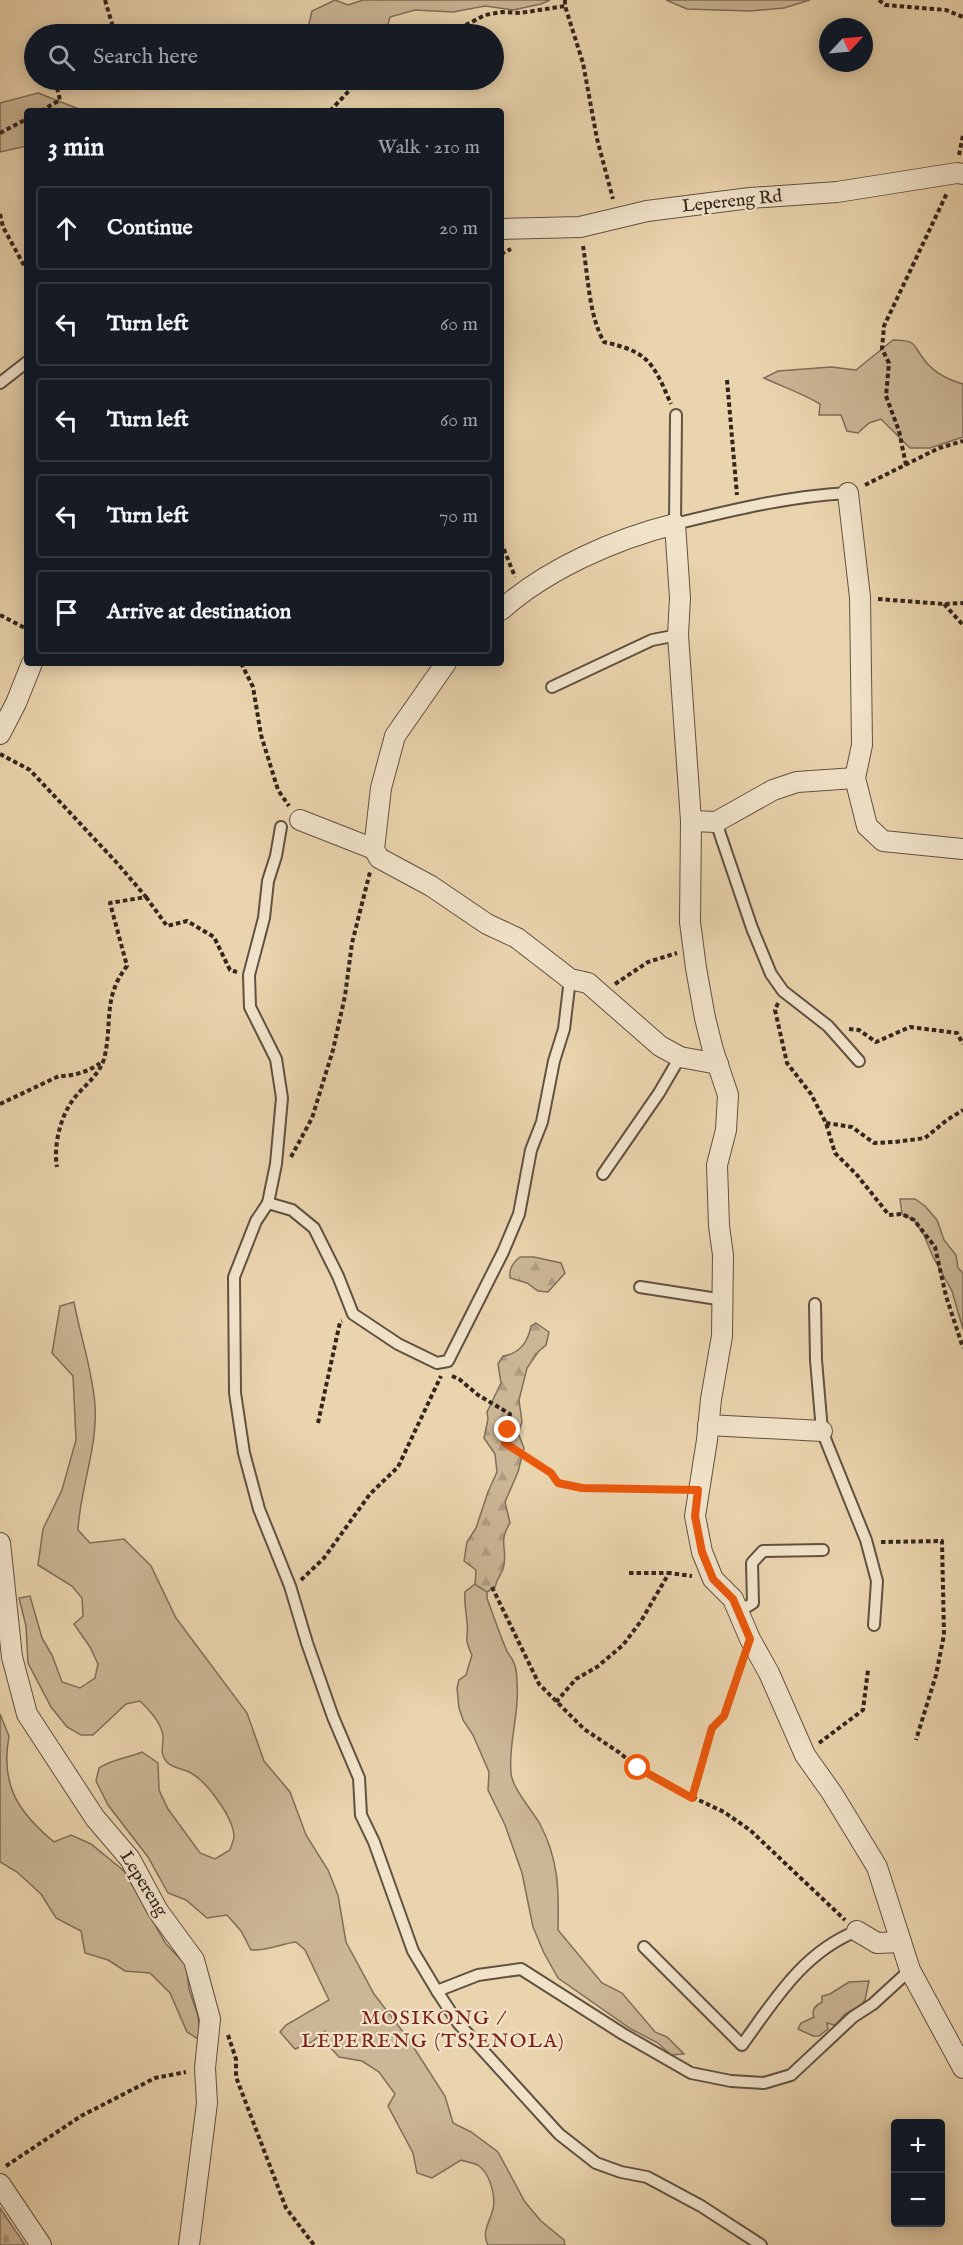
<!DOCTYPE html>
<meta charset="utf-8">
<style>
body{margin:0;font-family:"IM FELL English",serif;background:#242831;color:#f1f3f6}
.controls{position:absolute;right:18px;bottom:18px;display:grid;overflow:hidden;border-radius:6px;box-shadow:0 3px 15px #0003}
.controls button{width:54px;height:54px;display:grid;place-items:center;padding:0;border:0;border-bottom:2px solid #363941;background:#171b24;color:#f1f3f6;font:30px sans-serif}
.compass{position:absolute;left:819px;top:18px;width:54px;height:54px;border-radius:50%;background:#171b24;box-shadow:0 3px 15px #0003;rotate:64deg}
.stop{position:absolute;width:18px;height:18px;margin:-14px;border:4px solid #ea580c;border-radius:50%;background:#fff}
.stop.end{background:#ea580c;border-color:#fff;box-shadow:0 2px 6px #0008}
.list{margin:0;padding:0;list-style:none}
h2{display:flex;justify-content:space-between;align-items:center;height:78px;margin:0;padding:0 24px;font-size:26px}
h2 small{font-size:20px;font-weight:400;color:#9ea1a6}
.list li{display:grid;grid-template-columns:39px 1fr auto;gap:18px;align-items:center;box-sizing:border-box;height:84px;margin:0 12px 12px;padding:0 12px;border:2px solid #363941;border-radius:6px}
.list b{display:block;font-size:22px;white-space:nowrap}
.list em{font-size:20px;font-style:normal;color:#9ea1a6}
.icon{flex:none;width:33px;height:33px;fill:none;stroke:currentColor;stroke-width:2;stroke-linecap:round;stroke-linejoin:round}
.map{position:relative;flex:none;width:963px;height:2245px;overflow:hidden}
.search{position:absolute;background:#171b24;box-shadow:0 3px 15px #0003;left:24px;top:24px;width:480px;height:66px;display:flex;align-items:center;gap:15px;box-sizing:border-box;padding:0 21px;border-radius:33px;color:#9ea1a6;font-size:22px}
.panel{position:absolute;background:#171b24;box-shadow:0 3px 15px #0003;left:24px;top:108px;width:480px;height:558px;border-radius:6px}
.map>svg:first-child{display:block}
</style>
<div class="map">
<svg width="963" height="2245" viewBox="0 0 963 2245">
<defs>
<pattern id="forest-firs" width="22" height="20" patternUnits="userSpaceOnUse" patternTransform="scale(1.5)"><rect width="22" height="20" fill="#cbb695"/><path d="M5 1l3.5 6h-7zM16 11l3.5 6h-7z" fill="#af9c80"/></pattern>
<pattern id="cemetery-stones" width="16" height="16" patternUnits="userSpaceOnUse" patternTransform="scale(1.5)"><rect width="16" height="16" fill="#cbb695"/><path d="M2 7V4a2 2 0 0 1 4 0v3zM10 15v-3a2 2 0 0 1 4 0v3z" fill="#af9c80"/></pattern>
</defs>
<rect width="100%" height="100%" fill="#ead4ad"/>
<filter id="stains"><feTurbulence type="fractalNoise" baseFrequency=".00333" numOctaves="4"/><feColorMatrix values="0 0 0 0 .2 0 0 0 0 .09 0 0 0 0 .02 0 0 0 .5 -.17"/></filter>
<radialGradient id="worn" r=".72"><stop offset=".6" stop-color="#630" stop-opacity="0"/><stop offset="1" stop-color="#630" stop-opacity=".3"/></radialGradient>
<g fill="#cbb695" stroke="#7f6e5a" stroke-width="1.5">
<polygon points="335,0 348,5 363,0 550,0 541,4 513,10 485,6 453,12 415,10 390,17 386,31 389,34 299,34 308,28 312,11"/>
<polygon points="666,0 810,0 784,8 750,11 687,9"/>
<polygon points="38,93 84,111 27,111 27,146 0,152 0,103"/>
<path d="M893,340C919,340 912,346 926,362C935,373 949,380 963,384V437L930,448H910L881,419L869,423L858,433L847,431L841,415H819L820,404C802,393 783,387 764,378L778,371L831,367L856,370Z"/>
<polygon points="900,1199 915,1199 925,1206 937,1220 944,1240 956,1255 958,1268 963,1273 963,1329 952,1291 933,1257 924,1235 914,1220 902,1214"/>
<path d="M74,1302C80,1336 93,1371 95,1406C98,1446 80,1489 78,1530L90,1543L124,1539L151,1566L176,1618L247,1713L264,1761L290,1792L306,1835L328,1870L338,1895L346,1942L374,1994L407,2037L445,2096L453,2123L471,2132L498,2152L525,2202L541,2221L564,2240L565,2245H488C481,2232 490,2222 493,2209C496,2196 490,2174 479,2166C475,2163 466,2162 461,2160L432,2178L417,2173L413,2153L388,2106L395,2094L379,2072L362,2061L339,2057L323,2039L329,2035L325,2031L312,2042L295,2049L280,2032L286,2025L329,2000L305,1950L296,1942C280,1944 267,1951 251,1950L241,1931L227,1915L207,1918L186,1900L168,1893L148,1857L108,1805L96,1781L99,1768C112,1759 128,1758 142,1752L158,1763L159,1790L168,1809L200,1853L215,1859L230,1850C231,1846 234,1840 234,1836C233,1817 207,1782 191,1773C183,1768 172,1769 166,1761C159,1752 164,1745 163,1735C160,1721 150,1711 140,1701L126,1704L93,1735H81L67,1727L51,1707L28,1663L26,1626L19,1598L30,1596L42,1638L52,1655L62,1682L80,1688L95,1678L98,1664L90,1647L74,1624L83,1616L82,1598L72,1586L38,1565L43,1529L62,1490L76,1440L73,1376L52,1353L60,1306Z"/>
<path d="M475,1584L487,1592V1598C493,1615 499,1632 506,1649C507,1653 511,1656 513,1661C516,1666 517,1676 517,1683C520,1713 508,1743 511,1773C512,1788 532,1810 540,1824C559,1860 559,1891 558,1930L602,1983L622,1993L655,2032L667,2037L684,2054L671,2055L658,2043L631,2029L558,1978L544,1953L533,1927L522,1873L505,1825L488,1790L489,1772L473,1735L463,1720L459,1708L457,1688L459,1680L466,1675L472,1655C463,1636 469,1639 467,1622C466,1610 464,1604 465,1592Z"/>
<path d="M0,1714L9,1736C0,1785 18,1812 54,1842L71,1835L91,1844L124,1871L166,1944L186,1965L189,1989L198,2016L200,2040L187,2032L170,1993L150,1973L125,1971L108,1960L85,1953L81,1931L56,1918L41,1894L17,1872L0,1862Z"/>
<path d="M869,1981L865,2000L861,2005L845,2014L837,2023L834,2025L827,2023L828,2029L819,2036H813L798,2029L801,2023L814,2017C811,2010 815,2006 822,2002V1996L830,1994L849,1982Z"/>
</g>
<g fill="url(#forest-firs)" stroke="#7f6e5a" stroke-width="1.5">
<path d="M520,1257H534L561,1263L565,1273L548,1292L538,1291L527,1283L510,1278C509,1268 513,1263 520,1257Z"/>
<path d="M536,1323L549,1332L546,1345L538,1352L527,1368L519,1400L522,1422L518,1433L524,1448L518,1472L505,1502L510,1523C497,1543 509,1550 503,1569C500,1576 497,1579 495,1587L487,1592L475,1584L476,1570L464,1561L467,1542L476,1528L488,1492L497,1472L495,1454L484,1438L488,1419L487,1412L501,1383L498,1364L503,1356C519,1354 528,1342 531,1326Z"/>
</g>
<polygon fill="url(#cemetery-stones)" stroke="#7f6e5a" stroke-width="1.5" points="0,2208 25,2245 0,2245"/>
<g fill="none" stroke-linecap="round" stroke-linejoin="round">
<g stroke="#615142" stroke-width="14">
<g id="lane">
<polyline points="0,383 27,362"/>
<path d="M676,415L675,524C732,510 790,496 848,493"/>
<polyline points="552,687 652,640 678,635"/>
<polyline points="716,822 752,928 771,974 783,991 828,1026 859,1061"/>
<polyline points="281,827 276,856 268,881 264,918 249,975 250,1007 276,1059 282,1098 276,1164 268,1203 256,1221 234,1277 235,1393 244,1453 259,1509 290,1586 307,1643 333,1717 359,1778 361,1815 374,1842 413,1951 437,1991 458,2023 559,2134 596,2163 621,2172 647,2177 701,2206 761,2245"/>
<polyline points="603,1174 659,1093 680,1057"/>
<polyline points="268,1203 292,1210 314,1228 338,1276 353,1314 398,1344 437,1363 448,1361 503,1252 519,1214 531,1150 542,1122 554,1061 564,1029 570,979"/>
<polyline points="640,1287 724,1300"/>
<polyline points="815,1304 816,1360 822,1431 866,1540 877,1581 874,1625"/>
<polyline points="738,1612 753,1603 752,1563 763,1551 823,1550"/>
<path d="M644,1947L742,2045C774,2001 803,1952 857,1931"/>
<polyline points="437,1991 478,1975 521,1969 623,2034 691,2073 731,2081 764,2083 791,2075 853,2017 873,2004 910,1970"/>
</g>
</g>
<g stroke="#615142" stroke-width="22">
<g id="street">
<polyline points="501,229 580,227 647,211 750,198 837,192 957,173 963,174"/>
<polyline points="848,493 860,597 862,745 855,778 867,826 883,841 963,849"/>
<path d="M501,610C547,569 615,539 675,524L680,598L678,635L691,821L690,922L696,968L705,1018L713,1050L728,1095L726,1130L717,1165L719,1226L723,1255L722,1336L711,1399L707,1440L695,1516L702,1552L713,1579L733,1599L750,1639L769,1673L805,1755L832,1793L877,1867L910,1970L963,2068"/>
<polyline points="446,663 395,736 381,788 374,849 379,858 431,886 487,924 517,938 570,979 588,983 660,1046 680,1057 718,1064"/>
<polyline points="0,734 16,703 32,663"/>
<polyline points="300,820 374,849"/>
<polyline points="691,821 716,822 773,790 797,782 855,778"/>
<polyline points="708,1425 822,1431"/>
<polyline points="0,1543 12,1657 27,1714 95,1818 130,1859 158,1911 194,1960 210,2019 205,2068 207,2103 189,2245"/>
<polyline points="857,1931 877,1943 901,1942"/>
<polyline points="0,2184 41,2245"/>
</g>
</g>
<g stroke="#33251e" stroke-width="4" stroke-dasharray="4.5 3" stroke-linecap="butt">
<polyline points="105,0 115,34"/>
<polyline points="565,0 565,6 583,63 597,139 613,199"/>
<polyline points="879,0 885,5 946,10 963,17"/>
<polyline points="437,34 464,26 485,15 502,12 520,13 565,6"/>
<polyline points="41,111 60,100 55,80"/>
<polyline points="330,111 359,80"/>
<polyline points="0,133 27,119"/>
<polyline points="959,155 963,135"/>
<polyline points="0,214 3,227 27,271"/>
<path d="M583,246C588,276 589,316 604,342C617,345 634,349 644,358C657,368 664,389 671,404"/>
<polyline points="501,254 511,249"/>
<polyline points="727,380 737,495"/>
<polyline points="906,465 899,431 886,396 889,363 882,349 884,326 947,193"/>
<polyline points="865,485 939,448 963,441"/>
<polyline points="501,542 515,577"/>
<polyline points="878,599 944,604 963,603"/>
<polyline points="944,604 963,625"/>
<polyline points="0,615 27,629"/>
<polyline points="241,663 253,687 261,735 278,790 289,806"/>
<path d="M0,754L30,770L117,863L146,897L110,903L127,966C102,998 113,1024 104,1059C99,1075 86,1084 76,1096C61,1113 53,1145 57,1167"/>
<polyline points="146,897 167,926 187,921 214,937 230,970 237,972"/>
<polyline points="615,984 648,962 677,953"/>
<polyline points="778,1003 775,1010 787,1063 811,1094 826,1123 835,1153 857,1175 889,1215 902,1214 914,1220 935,1247 946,1296 963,1348"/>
<polyline points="849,1029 859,1030 876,1042 910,1027 957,1033 963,1044"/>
<path d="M0,1104L59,1076C74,1076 88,1072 100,1063"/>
<polyline points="826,1123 852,1127 874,1143 895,1142 925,1138 947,1120 963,1110"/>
<polyline points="291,1157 312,1118 333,1050 345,996 352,943 370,872"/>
<polyline points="452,1376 459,1379 478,1395 510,1414 505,1443 551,1473 558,1483 582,1488 681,1490"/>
<polyline points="318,1423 340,1322 342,1321"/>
<polyline points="881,1542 942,1541 944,1635 936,1675 916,1740"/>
<polyline points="629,1573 669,1573"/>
<polyline points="301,1580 324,1558 370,1494 398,1467 441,1376"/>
<polyline points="492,1587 539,1684 584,1729 620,1753 637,1768 671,1787 724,1812 750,1830 845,1920"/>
<polyline points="556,1702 576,1679 597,1667 623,1645 641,1621 669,1573 692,1576"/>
<polyline points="819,1743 863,1710 868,1670"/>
<polyline points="692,1798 712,1728 724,1716 741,1662"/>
<polyline points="228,2035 236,2059 236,2077 286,2208 314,2245"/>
<polyline points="6,2166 81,2116 155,2078 186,2072"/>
</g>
<use href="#lane" stroke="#f1e3ca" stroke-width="10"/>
<use href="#street" stroke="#f1e3ca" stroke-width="20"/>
</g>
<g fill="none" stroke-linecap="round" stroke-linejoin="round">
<polyline stroke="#ea580c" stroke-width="8" points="508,1430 505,1443 551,1473 558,1483 582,1488 698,1490 695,1516 702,1552 713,1579 733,1599 750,1639 724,1716 712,1728 692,1798 638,1768"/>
</g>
<g text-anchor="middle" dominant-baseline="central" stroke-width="4.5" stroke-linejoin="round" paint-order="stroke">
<g font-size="18" fill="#33251e" stroke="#f1e3ca">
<text transform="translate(732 202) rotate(-6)">Lepereng Rd</text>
<text transform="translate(143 1884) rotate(58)">Lepereng</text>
</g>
<g font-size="20" letter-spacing="1.5" fill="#7a1f14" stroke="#f1e3ca">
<text x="433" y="2018">MOSIKONG /<tspan x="433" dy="23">LEPERENG (TS'ENOLA)</tspan></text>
</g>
</g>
<rect width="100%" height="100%" filter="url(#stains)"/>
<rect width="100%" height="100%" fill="url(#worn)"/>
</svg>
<div class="controls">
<button>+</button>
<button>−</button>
</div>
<svg class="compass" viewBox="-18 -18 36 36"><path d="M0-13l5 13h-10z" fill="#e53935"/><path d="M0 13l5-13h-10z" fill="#9ea1a6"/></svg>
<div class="stop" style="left:638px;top:1768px"></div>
<div class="stop end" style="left:508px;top:1430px"></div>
<div class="search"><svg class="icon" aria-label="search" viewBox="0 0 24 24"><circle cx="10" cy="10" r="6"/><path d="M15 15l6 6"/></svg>Search here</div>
<section class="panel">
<h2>3 min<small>Walk · 210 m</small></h2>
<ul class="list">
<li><svg class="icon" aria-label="ahead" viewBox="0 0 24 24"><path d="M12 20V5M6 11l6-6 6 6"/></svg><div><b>Continue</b></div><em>20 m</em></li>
<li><svg class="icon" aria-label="left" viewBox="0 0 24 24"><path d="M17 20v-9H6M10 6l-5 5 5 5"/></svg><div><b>Turn left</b></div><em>60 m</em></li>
<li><svg class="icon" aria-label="left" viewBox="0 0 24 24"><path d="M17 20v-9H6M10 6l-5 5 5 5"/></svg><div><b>Turn left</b></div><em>60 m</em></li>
<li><svg class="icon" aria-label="left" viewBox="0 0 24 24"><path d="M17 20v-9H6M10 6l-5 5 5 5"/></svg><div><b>Turn left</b></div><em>70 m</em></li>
<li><svg class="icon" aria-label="arrive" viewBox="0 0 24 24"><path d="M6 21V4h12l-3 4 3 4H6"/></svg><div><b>Arrive at destination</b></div></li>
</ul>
</section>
</div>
